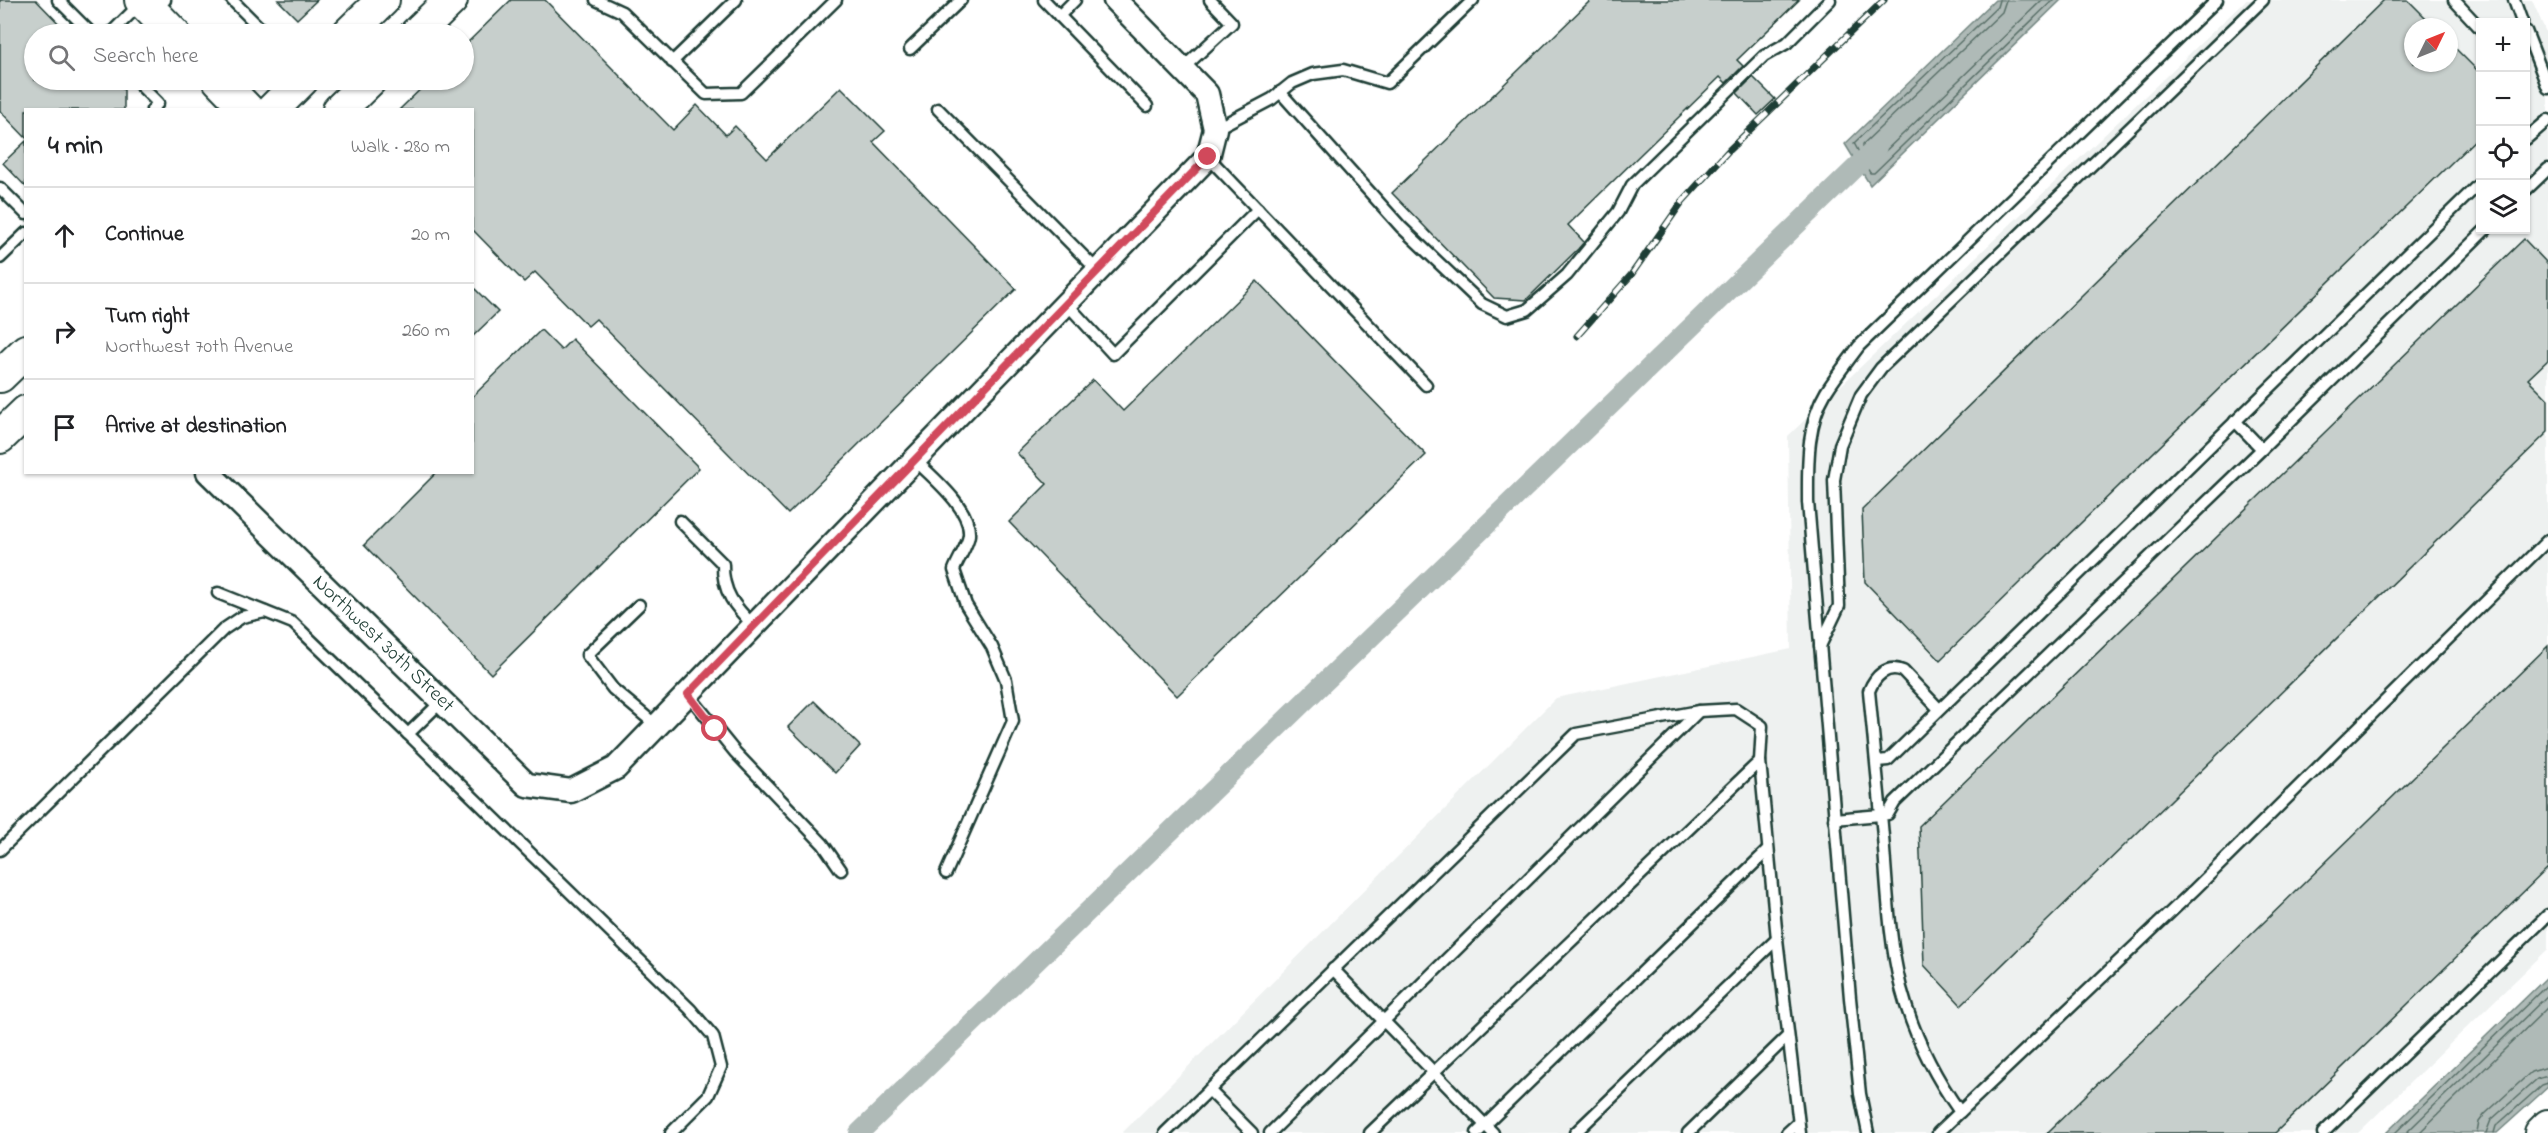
<!DOCTYPE html>
<meta charset="utf-8">
<style>
body{margin:0;font-family:"Indie Flower",sans-serif;background:#f2f2f2;color:#202124}
.controls{position:absolute;right:18px;top:18px;display:grid;overflow:hidden;border-radius:0px;box-shadow:0 2px 4px #0004}
.controls button{width:54px;height:54px;display:grid;place-items:center;padding:0;border:0;border-bottom:2px solid #e0e0e0;background:#fff;color:#202124;font:30px sans-serif}
.compass{position:absolute;left:2404px;top:18px;width:54px;height:54px;border-radius:50%;background:#fff;box-shadow:0 2px 4px #0004;rotate:47deg}
.stop{position:absolute;width:18px;height:18px;margin:-14px;border:4px solid #d1495b;border-radius:50%;background:#fff}
.stop.end{background:#d1495b;border-color:#fff;box-shadow:0 2px 6px #0008}
.list{margin:0;padding:0;list-style:none}
h2{display:flex;justify-content:space-between;align-items:center;height:78px;margin:0;padding:0 24px;font-size:26px}
h2 small{font-size:20px;font-weight:400;color:#757577}
.list li{display:grid;grid-template-columns:39px 1fr auto;gap:18px;align-items:center;box-sizing:border-box;height:96px;padding:0 24px;border-top:2px solid #e0e0e0}
.list b{display:block;font-size:22px;white-space:nowrap}
.list p{margin:0;font-size:20px;white-space:nowrap;color:#757577}
.list em{font-size:20px;font-style:normal;color:#757577}
.icon{flex:none;width:33px;height:33px;fill:none;stroke:currentColor;stroke-width:2;stroke-linecap:round;stroke-linejoin:round}
.map{position:relative;flex:none;width:2548px;height:1133px;overflow:hidden}
.search{position:absolute;background:#fff;box-shadow:0 2px 4px #0004;left:24px;top:24px;width:450px;height:66px;display:flex;align-items:center;gap:15px;box-sizing:border-box;padding:0 21px;border-radius:33px;color:#757577;font-size:22px}
.panel{position:absolute;background:#fff;box-shadow:0 2px 4px #0004;left:24px;top:108px;width:450px;height:366px;border-radius:0px}
.map>svg:first-child{display:block}
</style>
<div class="map">
<svg width="2548" height="1133" viewBox="0 0 2548 1133">
<rect width="100%" height="100%" fill="#fff"/>
<filter id="ink" filterUnits="userSpaceOnUse"><feTurbulence type="fractalNoise" baseFrequency=".0167" numOctaves="2"/><feDisplacementMap in="SourceGraphic" scale="12" xChannelSelector="R" yChannelSelector="G"/><feConvolveMatrix kernelMatrix="1 2 1 2 8 2 1 2 1" color-interpolation-filters="sRGB"/></filter>
<g filter="url(#ink)">
<path fill="#eef1f0" fill-rule="evenodd" d="M2246,0H2532L2548,37V949L2358,1133H1122L1556,698L1791,649L1788,436ZM2480,22H2526V230H2480ZM2413,27H2449V63H2413Z"/>
<g fill="#afbab7" stroke="#758883" stroke-width="1.5">
<polygon points="1995,0 2061,0 1870,185 1845,144"/>
<polygon points="2548,976 2548,1087 2497,1133 2386,1133"/>
</g>
<g fill="none" stroke-linecap="round" stroke-linejoin="round">
<g stroke="#596f68" stroke-width="1.5">
<polyline points="1999,0 1997,7 1854,143 1870,173 1874,173 2053,0"/>
<polyline points="2006,0 2002,12 1863,144 1863,148 1871,161 1875,161 2042,0"/>
<polyline points="2395,1133 2548,984"/>
<polyline points="2406,1133 2548,995"/>
<polyline points="2419,1133 2548,1007"/>
<polyline points="2477,1133 2479,1122 2485,1114 2531,1072 2548,1067"/>
<polyline points="2486,1133 2491,1120 2537,1079 2548,1076"/>
<polyline points="2494,1133 2496,1126 2542,1085 2548,1083"/>
</g>
<polyline stroke="#afbab7" stroke-width="20" points="859,1133 1877,147"/>
</g>
<g fill="#c7cfcc" stroke="#1f3d34" stroke-width="1.5">
<polygon points="0,0 36,0 69,34 34,34 34,80 113,80 124,90 124,110 26,110 26,138 0,111"/>
<polygon points="278,0 317,0 297,19"/>
<polygon points="511,0 545,0 673,130 697,105 726,135 735,126 767,159 841,87 885,131 873,142 1016,289 788,514 596,319 588,326 535,272 524,282 472,229 472,110 399,110 430,80 464,80 464,46"/>
<polygon points="1591,0 1799,0 1737,60 1743,66 1726,83 1720,77 1568,225 1584,242 1578,249 1526,300 1494,298 1392,193"/>
<polygon points="2384,0 2408,0 2435,27 2413,27 2413,63 2449,63 2449,42 2481,74 2481,134 1940,660 1865,582 1862,510"/>
<polygon points="1753,77 1775,99 1758,115 1737,93"/>
<polygon points="26,141 26,187 3,163"/>
<polygon points="2524,239 2548,264 2548,360 2528,379 2548,399 2548,432 1961,1005 1924,965 1919,826"/>
<polygon points="1257,281 1426,455 1177,696 1009,522 1047,484 1017,453 1093,380 1123,411"/>
<polygon points="472,286 498,312 472,337"/>
<polygon points="541,330 561,350 572,339 699,468 491,674 364,545 437,472 472,472 472,397"/>
<polygon points="2548,646 2548,868 2275,1133 2047,1133"/>
<polygon points="814,701 860,746 835,773 788,727"/>
</g>
<g fill="none" stroke-linecap="round" stroke-linejoin="round">
<g stroke="#1f3d34" stroke-width="15">
<g id="lane">
<polyline points="58,0 92,34"/>
<polyline points="232,0 266,34"/>
<polyline points="596,0 622,12 706,94 741,93 836,0"/>
<polyline points="1044,0 1147,106"/>
<polyline points="2454,0 2480,28"/>
<polyline points="2514,0 2522,22"/>
<polyline points="1059,16 1075,0"/>
<polyline points="2526,31 2548,88"/>
<polyline points="110,34 142,2 165,0"/>
<polyline points="910,49 961,0"/>
<polyline points="672,62 736,0"/>
<polyline points="1182,69 1232,23 1210,0"/>
<polyline points="135,80 158,103 152,110"/>
<polyline points="1280,92 1401,227 1482,304 1507,316 1527,310 1567,275 1618,212 1632,185 1764,56 1787,43 1830,0"/>
<polyline points="938,109 1098,271"/>
<polyline points="1215,129 1272,99 1292,83 1313,74 1343,70 1387,83 1473,0"/>
<polyline points="2526,139 2548,120"/>
<polyline points="1208,157 1426,385"/>
<polyline points="0,188 26,214"/>
<polyline points="2526,190 2548,169"/>
<polyline points="0,258 26,233"/>
<polyline points="1066,303 1113,354 1258,209"/>
<polyline points="2235,421 2262,449"/>
<path d="M915,460C932,477 971,508 969,535C968,545 958,559 954,570L966,605L992,647L1006,680L1013,721L946,873"/>
<path d="M680,521L723,564C722,592 735,607 754,626"/>
<polyline points="218,593 293,623 408,734 442,701"/>
<polyline points="639,605 587,655 613,689 657,726"/>
<polyline points="1820,646 1839,606 1834,480 1840,445 1861,395 1881,368 2263,0"/>
<polyline points="688,694 735,752 823,844 841,870"/>
<polyline points="408,734 690,1009 713,1036 721,1067 708,1096 671,1133"/>
<polyline points="1877,761 1888,760 2480,183"/>
<path d="M1834,819L1881,815L1869,691C1875,676 1887,664 1903,671L1939,709"/>
<polyline points="0,850 224,629 242,617 265,612"/>
<polyline points="1333,969 1493,1133"/>
<polyline points="1209,1090 1252,1133"/>
<polyline points="1960,1112 2195,889 2548,540"/>
<polyline points="1165,1133 1576,734 1699,711 1736,709 1762,726 1760,761 1777,939 1800,1133"/>
<polyline points="1270,1133 1699,711"/>
<polyline points="1370,1133 1760,761"/>
<polyline points="1477,1133 1768,850"/>
<polyline points="1575,1133 1777,939"/>
<polyline points="1688,1133 1788,1036"/>
<polyline points="1787,1133 1798,1123"/>
<path d="M1868,1133L1860,1094L1850,998L1808,502C1808,466 1806,425 1826,392C1836,376 1848,361 1859,346L2217,0"/>
<path d="M1938,1133L1960,1112C1933,1074 1913,1034 1901,988C1887,932 1887,872 1881,815L1888,814L1895,802L2262,449L2485,230"/>
<polyline points="2323,1133 2548,915"/>
</g>
</g>
<g stroke="#1f3d34" stroke-width="27">
<polyline id="street" points="208,472 527,785 571,791 616,768 1208,157 1215,129 1207,94 1115,0"/>
</g>
<g stroke="#1f3d34" stroke-width="36">
<g id="secondary">
<polyline points="141,0 174,34"/>
<polyline points="348,34 383,0"/>
<polyline points="416,34 451,0"/>
<polyline points="219,80 248,110"/>
<polyline points="272,110 302,80"/>
<polyline points="339,110 370,80"/>
<polyline points="0,376 26,351"/>
<polyline points="0,437 26,412"/>
<polyline points="2541,1133 2548,1126"/>
</g>
</g>
<use href="#lane" stroke="#fff" stroke-width="10"/>
<use href="#street" stroke="#fff" stroke-width="22"/>
<use href="#secondary" stroke="#fff" stroke-width="32"/>
<g stroke="#1f3d34" stroke-width="7">
<polyline id="rail" points="1577,336 1631,275 1682,202 1729,150 1884,0"/>
</g>
<use href="#rail" stroke="#fff" stroke-width="4.5" stroke-dasharray="14" stroke-linecap="butt"/>
</g>
</g>
<g fill="none" stroke-linecap="round" stroke-linejoin="round" filter="url(#ink)">
<polyline stroke="#d1495b" stroke-width="8" points="715,729 688,694 1208,157"/>
</g>
<g text-anchor="middle" dominant-baseline="central" stroke-width="5" stroke-linejoin="round" paint-order="stroke">
<g font-size="21" fill="#1f3d34" stroke="#fff">
<text transform="translate(383 644) rotate(44)">Northwest 30th Street</text>
</g>
</g>
</svg>
<div class="controls">
<button>+</button>
<button>−</button>
<button><svg class="icon" aria-label="locate" viewBox="0 0 24 24"><circle cx="12" cy="12" r="6"/><path d="M12 2v4M12 18v4M2 12h4M18 12h4"/></svg></button>
<button><svg class="icon" aria-label="layers" viewBox="0 0 24 24"><path d="M12 4l9 5-9 5-9-5zM3 14l9 5 9-5"/></svg></button>
</div>
<svg class="compass" viewBox="-18 -18 36 36"><path d="M0-13l5 13h-10z" fill="#e53935"/><path d="M0 13l5-13h-10z" fill="#757577"/></svg>
<div class="stop" style="left:715px;top:729px"></div>
<div class="stop end" style="left:1208px;top:157px"></div>
<div class="search"><svg class="icon" aria-label="search" viewBox="0 0 24 24"><circle cx="10" cy="10" r="6"/><path d="M15 15l6 6"/></svg>Search here</div>
<section class="panel">
<h2>4 min<small>Walk · 280 m</small></h2>
<ul class="list">
<li><svg class="icon" aria-label="ahead" viewBox="0 0 24 24"><path d="M12 20V5M6 11l6-6 6 6"/></svg><div><b>Continue</b></div><em>20 m</em></li>
<li><svg class="icon" aria-label="right" viewBox="0 0 24 24"><path d="M7 20v-9h11M14 6l5 5-5 5"/></svg><div><b>Turn right</b><p>Northwest 70th Avenue</p></div><em>260 m</em></li>
<li><svg class="icon" aria-label="arrive" viewBox="0 0 24 24"><path d="M6 21V4h12l-3 4 3 4H6"/></svg><div><b>Arrive at destination</b></div></li>
</ul>
</section>
</div>
